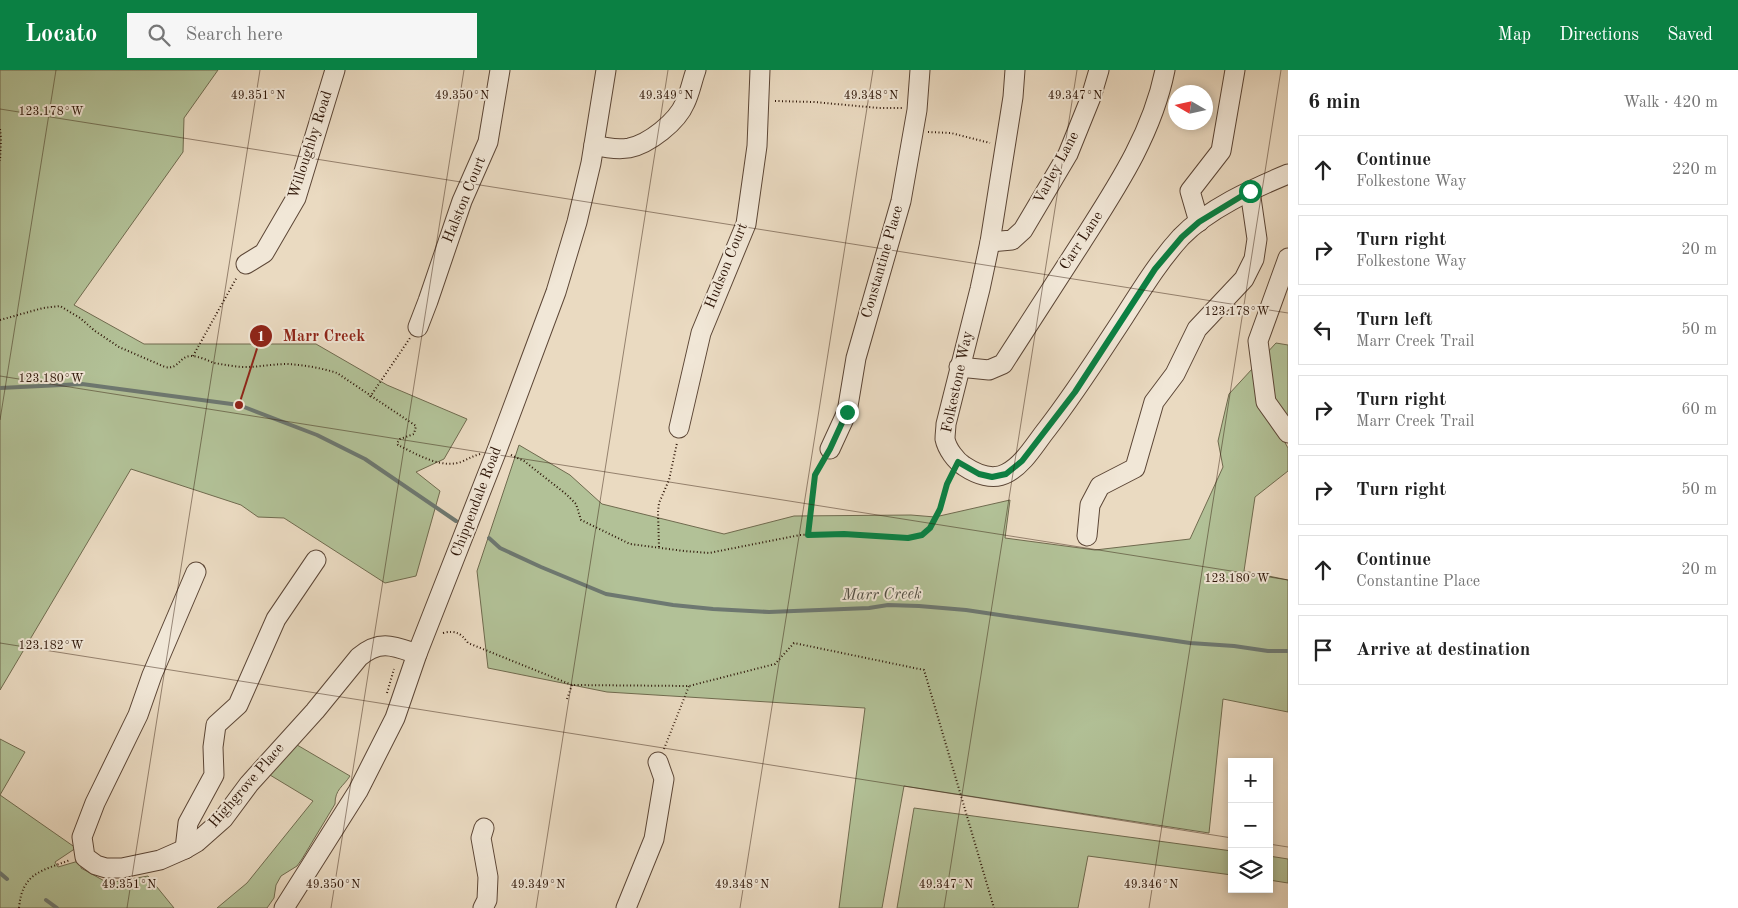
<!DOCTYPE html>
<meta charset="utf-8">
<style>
body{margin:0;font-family:"Old Standard TT",serif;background:#f6f6f6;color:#222}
.controls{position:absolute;right:15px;bottom:15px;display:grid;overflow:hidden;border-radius:0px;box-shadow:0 2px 8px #0003}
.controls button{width:45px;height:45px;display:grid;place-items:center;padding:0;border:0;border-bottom:1px solid #e0e0e0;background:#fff;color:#222;font:25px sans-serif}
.compass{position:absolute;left:1168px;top:15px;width:45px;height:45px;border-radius:50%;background:#fff;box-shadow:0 2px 8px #0003;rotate:279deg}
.stop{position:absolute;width:15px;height:15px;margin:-11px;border:4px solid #0b8043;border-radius:50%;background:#fff}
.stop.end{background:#0b8043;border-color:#fff;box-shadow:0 1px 5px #0008}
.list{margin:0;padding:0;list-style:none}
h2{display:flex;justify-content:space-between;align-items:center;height:65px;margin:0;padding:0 20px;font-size:21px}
h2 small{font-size:16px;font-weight:400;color:#767676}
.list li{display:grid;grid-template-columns:32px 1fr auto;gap:15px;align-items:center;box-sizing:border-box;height:70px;margin:0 10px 10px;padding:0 10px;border:1px solid #e0e0e0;border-radius:0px}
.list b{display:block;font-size:19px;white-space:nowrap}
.list p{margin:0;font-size:16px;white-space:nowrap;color:#767676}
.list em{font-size:16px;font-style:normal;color:#767676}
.icon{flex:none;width:28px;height:28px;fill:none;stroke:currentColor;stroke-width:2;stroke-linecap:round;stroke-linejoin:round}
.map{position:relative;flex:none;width:1288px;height:838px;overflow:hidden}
header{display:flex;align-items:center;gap:30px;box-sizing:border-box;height:70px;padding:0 25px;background:#0b8043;color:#fff}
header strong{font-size:24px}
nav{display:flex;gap:28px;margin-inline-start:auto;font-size:18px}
.search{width:350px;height:45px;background:#f6f6f6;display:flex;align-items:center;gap:12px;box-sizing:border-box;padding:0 18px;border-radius:0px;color:#767676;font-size:19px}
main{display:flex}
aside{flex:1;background:#fff}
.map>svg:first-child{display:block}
</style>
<header>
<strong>Locato</strong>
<div class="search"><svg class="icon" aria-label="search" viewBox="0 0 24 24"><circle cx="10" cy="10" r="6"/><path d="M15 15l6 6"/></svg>Search here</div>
<nav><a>Map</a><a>Directions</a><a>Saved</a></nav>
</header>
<main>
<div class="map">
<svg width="1288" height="838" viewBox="0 0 1288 838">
<rect width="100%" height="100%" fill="#eadac1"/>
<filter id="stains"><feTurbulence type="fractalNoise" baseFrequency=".004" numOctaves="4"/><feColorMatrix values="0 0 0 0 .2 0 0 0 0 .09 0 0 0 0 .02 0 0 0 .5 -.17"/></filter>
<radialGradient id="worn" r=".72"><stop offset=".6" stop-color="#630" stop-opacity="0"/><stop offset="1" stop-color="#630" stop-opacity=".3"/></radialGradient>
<g fill="#b2c197" stroke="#706b4f">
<polygon points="0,0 218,0 184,48 183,82 74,235 144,274 316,274 387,315 467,349 444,389 416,402 440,421 416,506 385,513 284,448 258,447 241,435 131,399 0,620"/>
<polygon points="1276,273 1288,275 1288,352 1279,362 1288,378 1288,401 1255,427 1244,501 1288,510 1288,642 1223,629 1209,763 904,716 882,838 839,838 865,638 607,622 488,598 477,501 519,375 570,405 602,434 724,464 794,446 911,445 935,447 1010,430 1005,468 1095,480 1190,469 1223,397 1218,371 1229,324"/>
<polygon points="0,669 25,682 0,725 76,778 55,792 58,797 82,790 81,798 108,813 148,806 174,838 0,838"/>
<path d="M292,672L350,706C343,717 335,719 335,734L302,789L297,796L281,806L276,815L274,828L267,838H217L247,813L313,731L265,702Z"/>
<polygon points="914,738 1232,781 1232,805 1088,786 1078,838 897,838"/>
<polygon points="1269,786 1288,789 1288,813 1269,810"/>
</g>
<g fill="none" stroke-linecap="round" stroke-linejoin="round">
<g stroke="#6d7871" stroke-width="4">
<polyline points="0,318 82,314 239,335 317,365 365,389 456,451"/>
<polyline points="489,468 500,478 541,497 606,524 673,535 713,539 769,542 869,538 888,535 919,536 966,540 1190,573 1234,576 1268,581 1288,581"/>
<polyline points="0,803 7,809"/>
<polyline points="46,830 57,838"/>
</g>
<g stroke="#5c4636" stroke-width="21">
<g id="minor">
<path d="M1015,0L1013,27L990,172L980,219L946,354C946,358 945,364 945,369C947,379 956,391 964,396C976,404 993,411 1007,403C1024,394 1035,374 1047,359C1075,323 1099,285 1124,247C1142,219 1159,191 1181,167C1208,139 1252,119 1288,104"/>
<path d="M594,75C606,78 617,80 629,78C649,74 677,52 685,33C690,23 692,11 696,0"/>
<polyline points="1199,152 1190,121 1221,81 1235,0"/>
<polyline points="990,172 1012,170 1023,160 1068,84 1091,27 1099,0"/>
<polyline points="1288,188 1258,271 1266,332 1288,363"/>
<polyline points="246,194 264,183 296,128 335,0"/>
<polyline points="418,257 428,231 462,131 488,72 500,0"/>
<path d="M959,297L989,300L1003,294C1029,253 1055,213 1081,173C1116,118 1152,65 1165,0"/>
<polyline points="679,358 701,263 746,154 757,76 760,0"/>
<polyline points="830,379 847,342 856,288 901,131 917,40 920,0"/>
<polyline points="1087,466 1090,435 1100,416 1135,398 1154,332 1175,304 1197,259 1244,209 1254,189 1257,169 1250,121"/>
<path d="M196,502L152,605L138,645L95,733L82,767L85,787L96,795L106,798H122L160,790L185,779L197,772L223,749L249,714L315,641L359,587C380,569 394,576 417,584"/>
<polyline points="185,779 188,753 214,705 213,677 216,655 238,635 276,549 316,490"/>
<polyline points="284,838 358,721 395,648 417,584 497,380 556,222 577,152 591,93 606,0"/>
<polyline points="483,838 487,830 488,807 481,768 484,758"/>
<polyline points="626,838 654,769 664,709 658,692"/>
</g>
</g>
<g stroke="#2d1507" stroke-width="2" stroke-dasharray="1 2.5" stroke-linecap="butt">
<polyline points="775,31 814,32 879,38 902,38"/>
<polyline points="0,59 1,68 0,91"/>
<polyline points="928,62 951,63 990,73"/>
<path d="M0,250L43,238L60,236L80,248L95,261L119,277L165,297C179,300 179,286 191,286C198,286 207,290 214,293C220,294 226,295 233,296C251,299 269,294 287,294C304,295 322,298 337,303L416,356L414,364L400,369L397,373L398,375C416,384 441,399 461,392C468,389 473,386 480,384"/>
<polyline points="193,286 237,207"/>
<polyline points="370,327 410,268"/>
<polyline points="511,385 524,391 566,424 576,434 581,450 630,474 684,481 709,483 800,465 844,463 909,468 922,465 930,459 940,439 947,415 951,406"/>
<polyline points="807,465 815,405 823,392"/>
<polyline points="659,477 658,442 659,433 669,410 677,373"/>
<path d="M443,563C455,560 461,563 468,573L572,615L689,616L775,594L794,573L924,600L994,838"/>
<polyline points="387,623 394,599"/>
<polyline points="567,629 572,615"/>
<polyline points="664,679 689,616"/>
<path d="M19,838C22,803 41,801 70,790"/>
</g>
<use href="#minor" stroke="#f1e7d7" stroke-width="19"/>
</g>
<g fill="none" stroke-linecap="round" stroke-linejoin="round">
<polyline stroke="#0b8043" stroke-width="6" points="847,342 830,379 815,405 808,465 844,464 908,468 922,465 930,458 940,439 947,414 958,392 979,404 992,407 1006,404 1022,391 1075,322 1155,199 1182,167 1199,152 1250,121"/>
</g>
<path fill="none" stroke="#2d1507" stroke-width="1" stroke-opacity="0.45" d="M0,39L1288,243M0,306L1288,510M0,350L56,0M0,573L1232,768M1269,774L1288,777M127,838L260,0M331,838L464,0M536,838L668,0M740,838L873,0M944,838L1077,0M1149,838L1281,0"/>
<g text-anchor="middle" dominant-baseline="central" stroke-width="4" stroke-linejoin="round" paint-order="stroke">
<g font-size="15" fill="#2d1507" stroke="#f1e7d7">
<text transform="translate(311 75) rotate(-72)">Willoughby Road</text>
<text transform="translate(1057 98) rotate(-62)">Varley Lane</text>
<text transform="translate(465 130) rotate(-68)">Halston Court</text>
<text transform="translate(1082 171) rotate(-57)">Carr Lane</text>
<text transform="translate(883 192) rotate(-74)">Constantine Place</text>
<text transform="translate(727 196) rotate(-68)">Hudson Court</text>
<text transform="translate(958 312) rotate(-78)">Folkestone Way</text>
<text transform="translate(477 432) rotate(-69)">Chippendale Road</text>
<text transform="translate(247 716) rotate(-49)">Highgrove Place</text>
</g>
<g font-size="16" font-style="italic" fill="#524f45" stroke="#f1e7d7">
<text transform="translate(882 525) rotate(-1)">Marr Creek</text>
</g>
</g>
<g font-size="12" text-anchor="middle" fill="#2d1507" stroke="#f1e7d7" stroke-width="4" stroke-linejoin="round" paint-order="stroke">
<text x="258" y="29">49.351°N</text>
<text x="462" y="29">49.350°N</text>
<text x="666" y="29">49.349°N</text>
<text x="871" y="29">49.348°N</text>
<text x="1075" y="29">49.347°N</text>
<text x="51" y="45">123.178°W</text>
<text x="1237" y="245">123.178°W</text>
<text x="51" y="312">123.180°W</text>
<text x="1237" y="512">123.180°W</text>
<text x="51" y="579">123.182°W</text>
<text x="129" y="818">49.351°N</text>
<text x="333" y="818">49.350°N</text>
<text x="538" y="818">49.349°N</text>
<text x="742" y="818">49.348°N</text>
<text x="946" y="818">49.347°N</text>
<text x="1151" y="818">49.346°N</text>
</g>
<path fill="none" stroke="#8f2418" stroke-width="2" d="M239 335L261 266"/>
<g fill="#8f2418" stroke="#f1e7d7" stroke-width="2">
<circle cx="239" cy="335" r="5"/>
<circle cx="261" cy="266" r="12"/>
</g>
<g font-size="15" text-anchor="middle" font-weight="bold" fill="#fff">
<text x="261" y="271">1</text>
</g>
<g font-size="16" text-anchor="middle" font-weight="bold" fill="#8f2418" stroke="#f1e7d7" stroke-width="4" stroke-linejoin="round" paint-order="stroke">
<text x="324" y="271">Marr Creek</text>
</g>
<rect width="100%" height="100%" filter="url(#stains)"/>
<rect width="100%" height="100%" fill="url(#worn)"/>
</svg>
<div class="controls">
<button>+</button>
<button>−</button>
<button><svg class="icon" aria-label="layers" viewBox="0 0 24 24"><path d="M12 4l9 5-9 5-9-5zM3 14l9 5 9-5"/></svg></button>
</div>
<svg class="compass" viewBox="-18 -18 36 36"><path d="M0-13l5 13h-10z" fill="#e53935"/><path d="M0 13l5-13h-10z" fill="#767676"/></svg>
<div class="stop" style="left:1250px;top:121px"></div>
<div class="stop end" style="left:847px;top:342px"></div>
</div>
<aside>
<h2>6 min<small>Walk · 420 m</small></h2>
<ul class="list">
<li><svg class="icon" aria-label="ahead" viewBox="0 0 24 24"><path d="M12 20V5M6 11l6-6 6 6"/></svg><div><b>Continue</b><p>Folkestone Way</p></div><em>220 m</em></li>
<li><svg class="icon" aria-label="right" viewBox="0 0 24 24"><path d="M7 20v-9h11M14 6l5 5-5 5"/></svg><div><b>Turn right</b><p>Folkestone Way</p></div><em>20 m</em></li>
<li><svg class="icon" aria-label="left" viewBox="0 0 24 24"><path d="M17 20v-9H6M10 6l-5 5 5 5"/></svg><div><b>Turn left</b><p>Marr Creek Trail</p></div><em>50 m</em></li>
<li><svg class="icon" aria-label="right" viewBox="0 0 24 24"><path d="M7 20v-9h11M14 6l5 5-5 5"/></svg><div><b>Turn right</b><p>Marr Creek Trail</p></div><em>60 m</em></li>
<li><svg class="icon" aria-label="right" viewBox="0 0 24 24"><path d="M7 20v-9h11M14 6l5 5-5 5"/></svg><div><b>Turn right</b></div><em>50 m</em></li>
<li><svg class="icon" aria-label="ahead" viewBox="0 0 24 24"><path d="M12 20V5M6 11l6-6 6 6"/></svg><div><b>Continue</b><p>Constantine Place</p></div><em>20 m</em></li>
<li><svg class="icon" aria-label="arrive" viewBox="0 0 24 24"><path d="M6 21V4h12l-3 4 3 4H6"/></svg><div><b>Arrive at destination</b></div></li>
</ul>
</aside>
</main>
